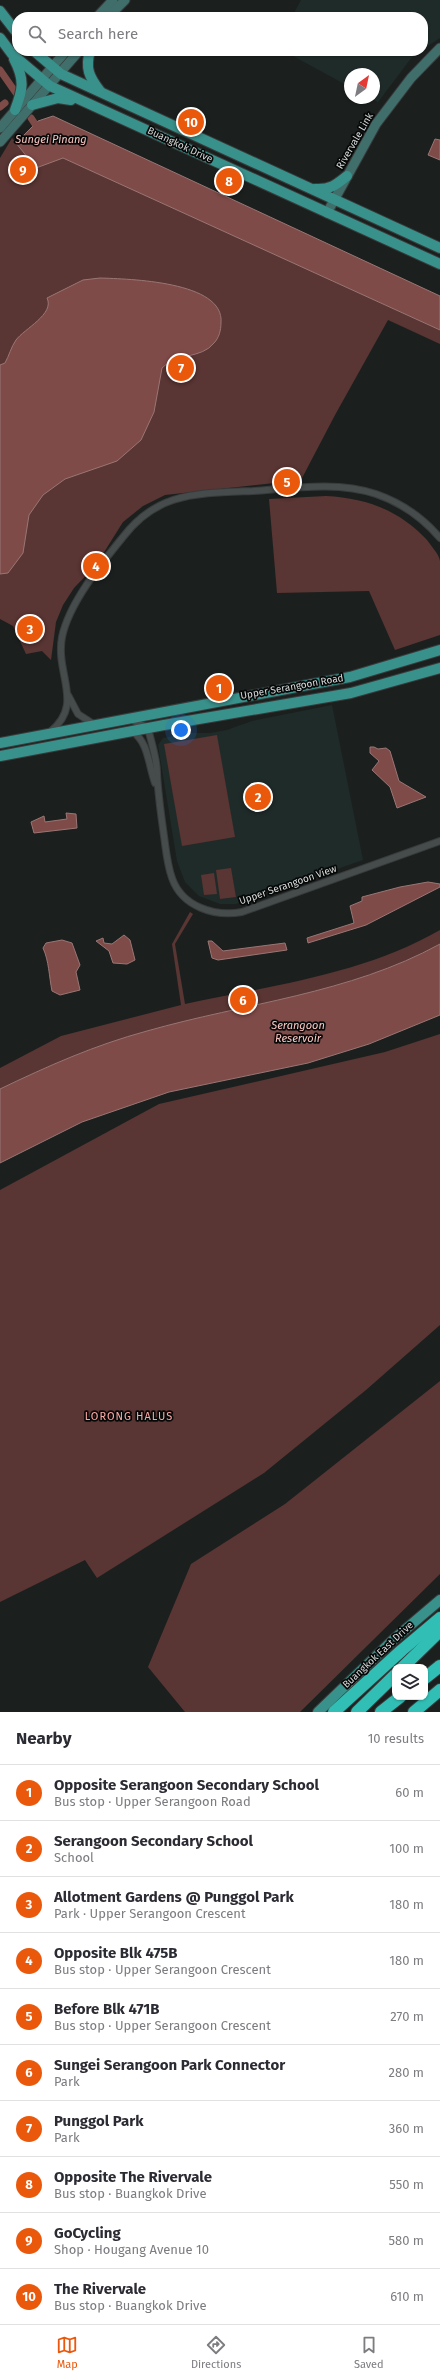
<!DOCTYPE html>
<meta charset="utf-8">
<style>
body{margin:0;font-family:"Fira Sans",sans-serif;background:#f2f2f3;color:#2b2b33}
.controls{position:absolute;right:12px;bottom:12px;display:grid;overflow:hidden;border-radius:8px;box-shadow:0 1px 3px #0004}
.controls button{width:36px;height:36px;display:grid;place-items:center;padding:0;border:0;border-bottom:1px solid #e1e1e2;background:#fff;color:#2b2b33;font:20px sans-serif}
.compass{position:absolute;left:344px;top:68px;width:36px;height:36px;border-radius:50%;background:#fff;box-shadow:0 1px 3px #0004;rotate:33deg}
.you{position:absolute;left:181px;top:730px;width:14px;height:14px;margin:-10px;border:3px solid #fff;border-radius:50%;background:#1a73e8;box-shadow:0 0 0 6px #1a73e833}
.badge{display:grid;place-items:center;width:26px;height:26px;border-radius:50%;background:#ea580c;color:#fff;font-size:13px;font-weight:700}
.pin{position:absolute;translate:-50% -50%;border:2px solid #fff;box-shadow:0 1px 4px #0006}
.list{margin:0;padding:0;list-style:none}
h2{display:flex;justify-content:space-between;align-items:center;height:52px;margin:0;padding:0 16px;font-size:17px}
h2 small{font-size:13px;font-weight:400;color:#7c7c81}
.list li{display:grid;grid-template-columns:26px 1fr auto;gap:12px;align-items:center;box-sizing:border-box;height:56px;padding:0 16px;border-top:1px solid #e1e1e2}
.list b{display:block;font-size:15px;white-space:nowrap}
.list p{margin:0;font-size:13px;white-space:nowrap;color:#7c7c81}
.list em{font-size:13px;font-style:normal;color:#7c7c81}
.icon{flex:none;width:22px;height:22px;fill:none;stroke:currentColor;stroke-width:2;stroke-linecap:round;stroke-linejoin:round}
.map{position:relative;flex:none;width:440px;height:1712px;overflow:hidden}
.search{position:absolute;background:#fff;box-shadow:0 1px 3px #0004;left:12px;right:12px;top:12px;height:44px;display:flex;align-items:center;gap:10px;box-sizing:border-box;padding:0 14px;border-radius:16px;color:#7c7c81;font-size:15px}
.sheet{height:612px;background:#fff}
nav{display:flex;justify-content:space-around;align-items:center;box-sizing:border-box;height:56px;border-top:1px solid #e1e1e2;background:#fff;font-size:11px;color:#7c7c81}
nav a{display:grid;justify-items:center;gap:2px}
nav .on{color:#ea580c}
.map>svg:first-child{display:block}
</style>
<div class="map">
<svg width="440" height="1712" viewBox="0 0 440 1712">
<rect width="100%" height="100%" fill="#1b201f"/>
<g fill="#1f2b29">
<polygon points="301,0 440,0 440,38 423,49 423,17 292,17"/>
<polygon points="284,51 420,51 412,57 378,102 370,98 374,98 374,74 350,74 350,87"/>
<polygon points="332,705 363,860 236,904 220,904 199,896 185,882 177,861 158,745 163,738 190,733 210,733 227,730 252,721"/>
</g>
<g fill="#593533">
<polygon points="12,138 36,168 63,157 440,330 440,344 388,320 335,415 301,480 165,495 143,506 123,522 96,565 74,588 63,605 56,622 51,660 42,651 26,654 13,626 0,619 0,158"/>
<path d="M326,496C366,498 399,510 427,540C431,546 439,554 440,561C440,584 440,611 440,635L395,650L369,591L277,593L269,499Z"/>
<polygon points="217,735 235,837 182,846 164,744"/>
<polygon points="231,868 236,897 220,899 216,870"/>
<polygon points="214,873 217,894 204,895 201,875"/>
<path d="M190,912L193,914L175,944L185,1004C270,986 364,974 440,930V944C349,994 245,1003 147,1031C95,1045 48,1066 0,1089V1068L61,1036L181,1005L172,944Z"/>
<polygon points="440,1034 440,1325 366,1390 264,1473 97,1578 85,1560 0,1602 0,1190 159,1104 385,1052"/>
<polygon points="440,1381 440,1574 300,1712 185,1712 148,1667 191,1564 285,1504"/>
</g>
<g fill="#7f4b48" stroke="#997674">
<polygon points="53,116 440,296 440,330 63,158 36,168 16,143 38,121"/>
<polygon points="435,139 440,140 440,160 428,155"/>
<path d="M100,278C128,279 225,281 221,323C221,330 219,338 214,343C202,359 175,353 162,368L154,412L141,440L117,461L65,479L43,495L29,515L23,553L8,573L0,574V365L5,363C9,356 11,347 16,340C24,329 55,314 47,298L83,280Z"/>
<polygon points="370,747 374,747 378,749 386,748 390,751 399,781 426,797 397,808 390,787 372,770 379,761 370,753"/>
<polygon points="66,813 76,814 77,828 34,833 31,822 44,816 45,822 67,819"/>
<polygon points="428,882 440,884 440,887 366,925 308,943 307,938 354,923 350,906 362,901 362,897 400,887"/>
<polygon points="124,935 130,940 135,960 127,964 113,963 109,951 96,941 103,938 104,943 112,944"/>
<path d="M62,940L72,943L80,965L76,972L80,990L60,995L52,991C49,976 49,961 43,948L46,943Z"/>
<polygon points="208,941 212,941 223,951 285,943 287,950 218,960 212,958"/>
<path d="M440,944V1015L369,1044L308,1063L169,1092L82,1122L0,1163V1089C48,1066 95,1045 147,1031C245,1003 349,994 440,944Z"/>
</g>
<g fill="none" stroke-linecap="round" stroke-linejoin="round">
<g stroke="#7f4b48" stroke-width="7">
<polyline points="0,70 16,93"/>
<polyline points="0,107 5,103"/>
<polyline points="31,118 35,124"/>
</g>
<g stroke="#383b3b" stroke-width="8">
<g id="street">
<polyline points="68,695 78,714 95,725"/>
<path d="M130,719L148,728C151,742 157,758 157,773C158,794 161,815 164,836C166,850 167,864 172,878C182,907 215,917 242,912L440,841"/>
<path d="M132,731C149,743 148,764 155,783"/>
<path d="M50,732C85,704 55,675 62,637C69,603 101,564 123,537C136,520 152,507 173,500C198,492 227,492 253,491C293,488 338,481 376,494C402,503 423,518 440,538"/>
</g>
</g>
<g stroke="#383b3b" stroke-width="11">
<g id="secondary">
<polyline points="97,17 113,0"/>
<polyline points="108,17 125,0"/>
<polyline points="0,128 66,51"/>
<polyline points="0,142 79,51"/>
<polyline points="327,213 376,124 411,78 440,48"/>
</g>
</g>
<g stroke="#383b3b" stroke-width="12">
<g id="primary">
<polyline points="0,11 17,33"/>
<polyline points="0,38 12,54 50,86 440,264"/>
<polyline points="34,51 61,74 440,248"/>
<polyline points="50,51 53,51"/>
<path d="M90,51C85,68 89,77 100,91"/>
<path d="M14,59C25,80 23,89 15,110"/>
<polyline points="32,105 58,98 71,100"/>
<path d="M315,189C330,190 336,185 347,176"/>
<polyline points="0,743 350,677 440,650"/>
<polyline points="0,756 164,725 351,693 440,668"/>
<polyline points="318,1712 393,1640 440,1600"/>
</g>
</g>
<g stroke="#383b3b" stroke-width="14">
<g id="highway">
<polyline points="403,1667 440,1631"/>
<polyline points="425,1678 440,1666"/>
<polyline points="334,1712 402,1650 440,1618"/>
<polyline points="357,1712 395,1675"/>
<polyline points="381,1712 400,1697"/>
<polyline points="414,1712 440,1690"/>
</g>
</g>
<use href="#street" stroke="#464b4b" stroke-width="6"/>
<use href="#secondary" stroke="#406e6b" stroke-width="9"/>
<use href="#primary" stroke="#39918b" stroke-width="10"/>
<use href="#highway" stroke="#31bfb5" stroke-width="12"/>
</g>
<g text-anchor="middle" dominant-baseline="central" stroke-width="3.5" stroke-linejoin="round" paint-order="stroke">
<g font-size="10" fill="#d7dada" stroke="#070909">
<text transform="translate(355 141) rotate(-60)">Rivervale Link</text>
<text transform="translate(180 145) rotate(25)">Buangkok Drive</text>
<text transform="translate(292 687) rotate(-10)">Upper Serangoon Road</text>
<text transform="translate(288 885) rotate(-19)">Upper Serangoon View</text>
<text transform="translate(378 1655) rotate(-43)">Buangkok East Drive</text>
</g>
<g font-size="11" font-style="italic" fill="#fac5c1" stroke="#070909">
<text x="51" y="139">Sungei Pinang</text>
<text x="298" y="1025">Serangoon<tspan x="298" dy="13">Reservoir</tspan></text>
</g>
<g font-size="11" letter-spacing="1" fill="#fba7a2" stroke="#070909">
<text x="129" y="1416">LORONG HALUS</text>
</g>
</g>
</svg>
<div class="controls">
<button><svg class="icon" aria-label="layers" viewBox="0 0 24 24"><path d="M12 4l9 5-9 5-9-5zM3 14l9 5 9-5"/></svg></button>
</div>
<svg class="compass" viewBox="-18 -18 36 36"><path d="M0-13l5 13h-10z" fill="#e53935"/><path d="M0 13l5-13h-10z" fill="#7c7c81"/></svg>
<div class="you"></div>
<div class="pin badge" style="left:219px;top:688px">1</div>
<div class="pin badge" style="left:258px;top:797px">2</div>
<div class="pin badge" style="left:30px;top:629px">3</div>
<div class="pin badge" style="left:96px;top:566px">4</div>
<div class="pin badge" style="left:287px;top:482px">5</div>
<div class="pin badge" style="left:243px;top:1000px">6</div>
<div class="pin badge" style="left:181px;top:368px">7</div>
<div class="pin badge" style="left:229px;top:181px">8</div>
<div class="pin badge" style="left:23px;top:170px">9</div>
<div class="pin badge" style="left:191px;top:122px">10</div>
<div class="search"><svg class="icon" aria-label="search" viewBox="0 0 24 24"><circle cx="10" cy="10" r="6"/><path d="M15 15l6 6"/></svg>Search here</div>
</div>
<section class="sheet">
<h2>Nearby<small>10 results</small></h2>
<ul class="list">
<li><span class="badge">1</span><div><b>Opposite Serangoon Secondary School</b><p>Bus stop · Upper Serangoon Road</p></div><em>60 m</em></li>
<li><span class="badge">2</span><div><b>Serangoon Secondary School</b><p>School</p></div><em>100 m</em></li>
<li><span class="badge">3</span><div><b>Allotment Gardens @ Punggol Park</b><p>Park · Upper Serangoon Crescent</p></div><em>180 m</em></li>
<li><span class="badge">4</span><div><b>Opposite Blk 475B</b><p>Bus stop · Upper Serangoon Crescent</p></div><em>180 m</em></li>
<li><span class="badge">5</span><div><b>Before Blk 471B</b><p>Bus stop · Upper Serangoon Crescent</p></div><em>270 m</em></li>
<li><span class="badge">6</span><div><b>Sungei Serangoon Park Connector</b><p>Park</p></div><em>280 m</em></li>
<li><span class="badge">7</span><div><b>Punggol Park</b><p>Park</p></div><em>360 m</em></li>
<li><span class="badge">8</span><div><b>Opposite The Rivervale</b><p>Bus stop · Buangkok Drive</p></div><em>550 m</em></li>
<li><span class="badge">9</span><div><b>GoCycling</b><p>Shop · Hougang Avenue 10</p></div><em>580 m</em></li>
<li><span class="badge">10</span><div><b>The Rivervale</b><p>Bus stop · Buangkok Drive</p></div><em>610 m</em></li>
</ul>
</section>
<nav>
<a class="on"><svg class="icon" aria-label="map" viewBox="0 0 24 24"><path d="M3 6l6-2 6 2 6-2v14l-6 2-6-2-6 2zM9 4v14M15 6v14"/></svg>Map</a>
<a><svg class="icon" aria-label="directions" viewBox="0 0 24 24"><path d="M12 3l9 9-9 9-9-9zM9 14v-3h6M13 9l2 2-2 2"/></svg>Directions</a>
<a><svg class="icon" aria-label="saved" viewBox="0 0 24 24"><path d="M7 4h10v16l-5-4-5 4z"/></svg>Saved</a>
</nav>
